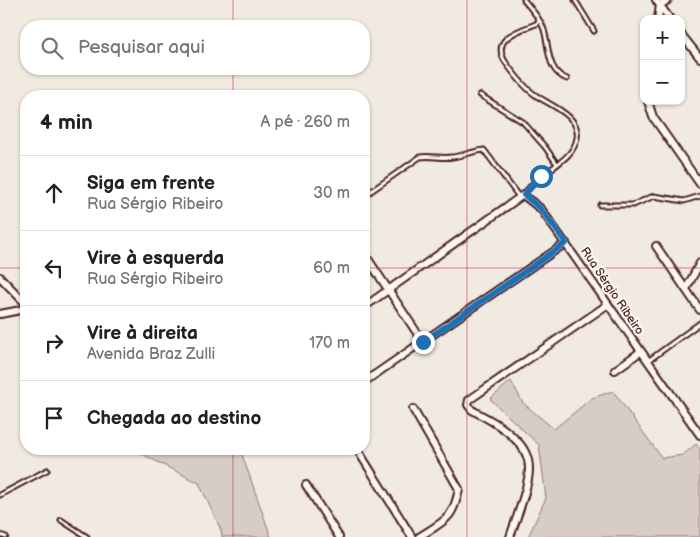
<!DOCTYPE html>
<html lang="pt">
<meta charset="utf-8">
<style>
body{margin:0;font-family:"Balsamiq Sans",sans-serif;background:#f2f2f2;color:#222}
.controls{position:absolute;right:15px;top:15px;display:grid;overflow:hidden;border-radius:10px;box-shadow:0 1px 4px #0004}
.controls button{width:45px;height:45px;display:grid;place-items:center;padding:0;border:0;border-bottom:1px solid #e0e0e0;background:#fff;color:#222;font:25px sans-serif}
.stop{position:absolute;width:15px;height:15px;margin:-11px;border:4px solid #1f6fb2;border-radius:50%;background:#fff}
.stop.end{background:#1f6fb2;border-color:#fff;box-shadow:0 1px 5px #0008}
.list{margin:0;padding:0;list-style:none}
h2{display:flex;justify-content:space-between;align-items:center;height:65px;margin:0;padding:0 20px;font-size:21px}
h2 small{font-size:16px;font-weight:400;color:#767676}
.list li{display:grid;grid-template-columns:32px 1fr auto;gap:15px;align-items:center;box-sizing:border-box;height:75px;padding:0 20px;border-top:1px solid #e0e0e0}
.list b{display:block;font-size:19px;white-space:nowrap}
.list p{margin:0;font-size:16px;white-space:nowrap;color:#767676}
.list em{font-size:16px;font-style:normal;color:#767676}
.icon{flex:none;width:28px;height:28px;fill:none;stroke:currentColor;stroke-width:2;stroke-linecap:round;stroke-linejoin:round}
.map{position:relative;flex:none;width:700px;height:537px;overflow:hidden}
.search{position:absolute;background:#fff;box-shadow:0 1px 4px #0004;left:20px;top:20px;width:350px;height:55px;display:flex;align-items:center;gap:12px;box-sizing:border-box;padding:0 18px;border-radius:20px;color:#767676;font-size:19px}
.panel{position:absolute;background:#fff;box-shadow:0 1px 4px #0004;left:20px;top:90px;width:350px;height:365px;border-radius:20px}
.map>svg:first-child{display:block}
</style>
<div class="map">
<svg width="700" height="537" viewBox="0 0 700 537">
<rect width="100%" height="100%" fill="#f0eae0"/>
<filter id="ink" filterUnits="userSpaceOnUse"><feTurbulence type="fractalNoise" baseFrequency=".02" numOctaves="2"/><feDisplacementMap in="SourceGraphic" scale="10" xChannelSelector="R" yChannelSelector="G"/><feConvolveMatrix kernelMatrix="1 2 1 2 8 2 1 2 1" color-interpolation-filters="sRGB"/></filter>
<g filter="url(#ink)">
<g fill="#d8ccc6" stroke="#917678">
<polygon points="511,381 523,403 554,429 592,398 613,391 662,458 683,455 696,444 700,449 700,537 528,537 546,498 539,445 490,399"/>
<polygon points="132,449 240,449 271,537 222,537 221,530 199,483"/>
</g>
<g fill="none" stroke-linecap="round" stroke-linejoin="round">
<g stroke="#4a1f2b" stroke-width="7">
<g id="service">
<path d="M524,0C530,8 539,17 543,27C550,44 545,71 567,79"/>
<polyline points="575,0 594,31"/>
<polyline points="480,95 523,122 545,147 557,164"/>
<path d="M523,195C529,188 534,181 542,176C555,165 574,156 577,138C581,115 548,105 534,94C523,86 514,74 506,63C490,39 517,31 536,24L539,21"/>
<path d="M364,196L420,157C431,155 441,159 452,157C463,156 473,151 484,150L519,197"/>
<polyline points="600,205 633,205 654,196 684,201 700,196"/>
<polyline points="648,361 700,323"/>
<polyline points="0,495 47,470"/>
<polyline points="61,520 87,537"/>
<polyline points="0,535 6,537"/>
</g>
</g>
<g stroke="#4a1f2b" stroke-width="10">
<g id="minor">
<polyline points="656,0 670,19"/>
<polyline points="658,19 660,5 668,0"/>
<polyline points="681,34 700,58"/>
<polyline points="648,101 653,117 700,184"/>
<polyline points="656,246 700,310"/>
<polyline points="364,253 423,342"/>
<polyline points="0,277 26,304"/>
<polyline points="686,289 700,263"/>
<polyline points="364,307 523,195 541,209 700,435"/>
<polyline points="0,314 26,309"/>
<polyline points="615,370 640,352"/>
<polyline points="364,382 566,243"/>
<path d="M413,409L459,489C453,520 444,521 419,537"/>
<polyline points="357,449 412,537"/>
<polyline points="306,485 339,537"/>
<path d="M510,537C516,519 529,487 529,469C529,457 523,446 514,438C503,426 486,418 472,410L468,405L469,400L607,305"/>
</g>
</g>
<use href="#service" stroke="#fbf7ec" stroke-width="3"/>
<use href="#minor" stroke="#fbf7ec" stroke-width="6"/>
</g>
</g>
<g fill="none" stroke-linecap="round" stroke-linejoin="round" filter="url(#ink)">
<polyline stroke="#1f6fb2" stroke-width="6" points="423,342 566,243 541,209 524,195 541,176"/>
</g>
<path fill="none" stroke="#c2185b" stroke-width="1" stroke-opacity="0.55" d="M233,0V26M467,0V537M233,69V96M0,268H26M364,268H700M233,449V537"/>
<g text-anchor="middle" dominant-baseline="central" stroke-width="4.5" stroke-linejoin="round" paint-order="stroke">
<g font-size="12" fill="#4a1f2b" stroke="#fbf7ec">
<text transform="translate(612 291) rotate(56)">Rua Sérgio Ribeiro</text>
</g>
</g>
</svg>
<div class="controls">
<button>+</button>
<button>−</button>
</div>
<div class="stop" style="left:541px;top:176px"></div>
<div class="stop end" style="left:423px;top:342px"></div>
<div class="search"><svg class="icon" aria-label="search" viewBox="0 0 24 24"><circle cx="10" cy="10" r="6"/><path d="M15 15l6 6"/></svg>Pesquisar aqui</div>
<section class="panel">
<h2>4 min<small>A pé · 260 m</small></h2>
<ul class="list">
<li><svg class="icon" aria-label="ahead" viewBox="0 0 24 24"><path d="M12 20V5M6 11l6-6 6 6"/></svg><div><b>Siga em frente</b><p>Rua Sérgio Ribeiro</p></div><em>30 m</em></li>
<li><svg class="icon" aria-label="left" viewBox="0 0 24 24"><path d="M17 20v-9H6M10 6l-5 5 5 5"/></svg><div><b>Vire à esquerda</b><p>Rua Sérgio Ribeiro</p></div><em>60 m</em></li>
<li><svg class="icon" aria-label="right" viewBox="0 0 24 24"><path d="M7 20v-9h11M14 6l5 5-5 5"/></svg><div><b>Vire à direita</b><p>Avenida Braz Zulli</p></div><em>170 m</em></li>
<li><svg class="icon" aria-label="arrive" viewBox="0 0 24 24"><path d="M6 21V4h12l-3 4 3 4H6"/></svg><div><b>Chegada ao destino</b></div></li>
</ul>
</section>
</div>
